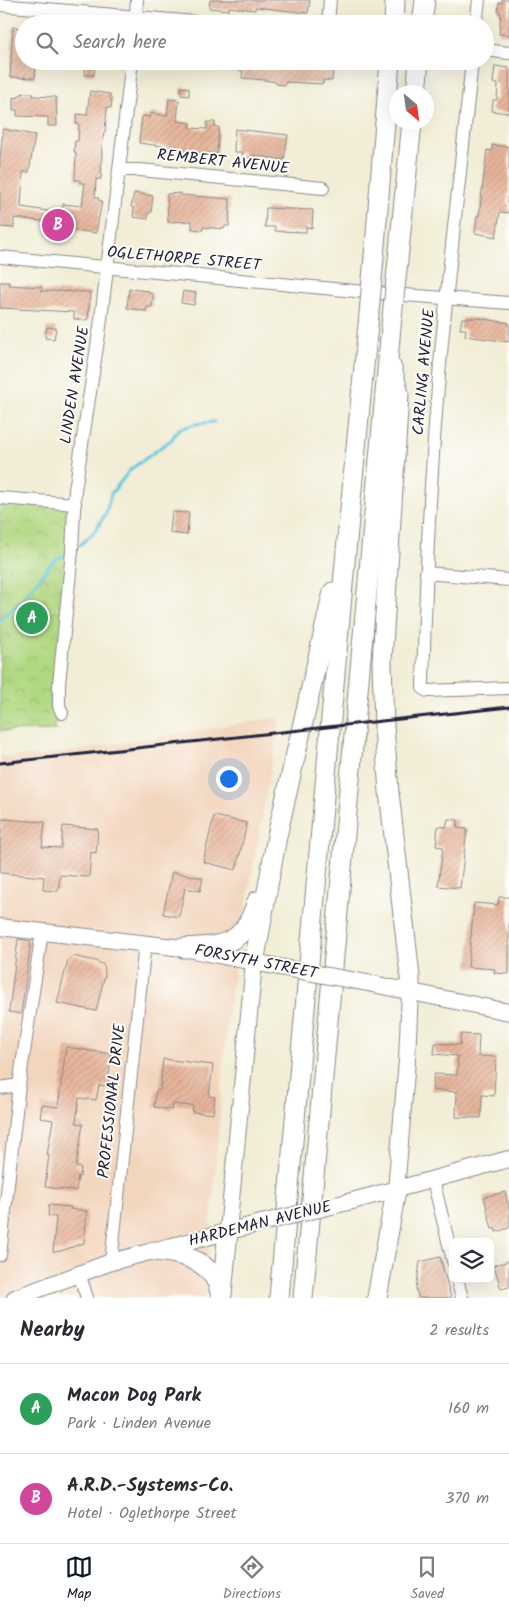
<!DOCTYPE html>
<meta charset="utf-8">
<style>
body{margin:0;font-family:Kalam,sans-serif;background:#f7f7f7;color:#2b2b33}
.controls{position:absolute;right:15px;bottom:15px;display:grid;overflow:hidden;border-radius:8px;box-shadow:0 5px 20px #0002}
.controls button{width:45px;height:45px;display:grid;place-items:center;padding:0;border:0;border-bottom:1px solid #e1e1e2;background:#fff;color:#2b2b33;font:25px sans-serif}
.compass{position:absolute;left:389px;top:85px;width:45px;height:45px;border-radius:50%;background:#fff;box-shadow:0 5px 20px #0002;rotate:151deg}
.you{position:absolute;left:228px;top:778px;width:18px;height:18px;margin:-12px;border:4px solid #fff;border-radius:50%;background:#1a73e8;box-shadow:0 0 0 8px #1a73e833}
.badge{display:grid;place-items:center;width:32px;height:32px;border-radius:50%;background:#111827;color:#fff;font-size:16px;font-weight:700}
.pin{position:absolute;translate:-50% -50%;border:2px solid #fff;box-shadow:0 1px 5px #0006}
.list{margin:0;padding:0;list-style:none}
h2{display:flex;justify-content:space-between;align-items:center;height:65px;margin:0;padding:0 20px;font-size:21px}
h2 small{font-size:16px;font-weight:400;color:#7c7c81}
.list li{display:grid;grid-template-columns:32px 1fr auto;gap:15px;align-items:center;box-sizing:border-box;height:90px;padding:0 20px;border-top:1px solid #e1e1e2}
.list b{display:block;font-size:19px;white-space:nowrap}
.list p{margin:0;font-size:16px;white-space:nowrap;color:#7c7c81}
.list em{font-size:16px;font-style:normal;color:#7c7c81}
.icon{flex:none;width:28px;height:28px;fill:none;stroke:currentColor;stroke-width:2;stroke-linecap:round;stroke-linejoin:round}
.map{position:relative;flex:none;width:509px;height:1298px;overflow:hidden}
.search{position:absolute;background:#fff;box-shadow:0 5px 20px #0002;left:15px;right:15px;top:15px;height:55px;display:flex;align-items:center;gap:12px;box-sizing:border-box;padding:0 18px;border-radius:28px;color:#7c7c81;font-size:19px}
.sheet{height:245px;background:#fff}
nav{display:flex;justify-content:space-around;align-items:center;box-sizing:border-box;height:70px;border-top:1px solid #e1e1e2;background:#fff;font-size:14px;color:#7c7c81}
nav a{display:grid;justify-items:center;gap:2px}
nav .on{color:#111827}
.map>svg:first-child{display:block}
</style>
<div class="map">
<svg width="509" height="1298" viewBox="0 0 509 1298">
<defs>
<pattern id="park-crowns" width="20" height="18" patternUnits="userSpaceOnUse" patternTransform="scale(1.25)"><rect width="20" height="18" fill="#b1d882"/><path d="M2 6a3 3 0 1 1 6 0M12 15a3 3 0 1 1 6 0" fill="none" stroke="#98b971"/></pattern>
<pattern id="building-hatch" width="6" height="6" patternUnits="userSpaceOnUse" patternTransform="scale(1.25)"><rect width="6" height="6" fill="#e7b59b"/><path d="M-1 1l2-2M0 6l6-6M5 7l2-2" fill="none" stroke="#c69b86"/></pattern>
</defs>
<rect width="100%" height="100%" fill="#fdfcf7"/>
<filter id="ink" filterUnits="userSpaceOnUse"><feTurbulence type="fractalNoise" baseFrequency=".02" numOctaves="2"/><feDisplacementMap in="SourceGraphic" scale="10" xChannelSelector="R" yChannelSelector="G"/><feConvolveMatrix kernelMatrix="1 2 1 2 8 2 1 2 1" color-interpolation-filters="sRGB"/></filter>
<filter id="wash" filterUnits="userSpaceOnUse"><feTurbulence type="fractalNoise" baseFrequency=".0096" numOctaves="4" result="noise"/><feDisplacementMap in="SourceGraphic" scale="20" xChannelSelector="R" yChannelSelector="G"/><feGaussianBlur stdDeviation="1.12" result="paint"/><feColorMatrix in="noise" values="0 0 0 0 0 0 0 0 0 0 0 0 0 0 0 0 0 1.4 0 .05"/><feComposite in="paint" operator="in"/></filter>
<g filter="url(#wash)">
<rect width="100%" height="100%" fill="#f1edd6"/>
<polygon fill="#f2d5bd" points="280,717 228,1008 205,1298 0,1298 0,756 40,756"/>
<polygon fill="url(#park-crowns)" stroke="#6a7d5e" points="0,499 74,505 55,730 0,731"/>
<g fill="none" stroke-linecap="round" stroke-linejoin="round">
<g stroke="#62c6e0" stroke-width="3">
<polyline points="80,545 95,531 106,513 111,494 131,469 171,440 179,429 195,424 214,422"/>
<polyline points="0,620 12,608 18,605 49,566 58,558 64,556"/>
</g>
</g>
<g id="blocks">
<g fill="url(#building-hatch)">
<polygon points="210,0 310,0 308,13 255,7 255,10 229,7 229,10 209,8"/>
<polygon points="502,0 509,0 509,35 499,34 501,13 498,12 499,3 502,3"/>
<polygon points="13,27 24,28 24,61 36,61 35,78 10,77"/>
<polygon points="86,61 95,61 94,75 85,75"/>
<polygon points="206,61 334,61 332,81 323,80 323,84 285,82 284,85 276,84 276,82 265,80 242,78 243,71 206,67"/>
<polygon points="495,66 509,68 509,113 492,111 493,100 497,100 498,84 493,83"/>
<polygon points="181,87 189,88 189,96 181,95"/>
<polygon points="90,91 110,94 110,99 112,99 111,108 107,107 105,132 104,132 102,146 101,179 96,179 95,197 99,198 98,200 102,201 96,233 67,229 66,234 63,234 63,235 48,233 50,222 14,218 14,228 0,227 0,158 3,129 35,135 29,172 23,172 21,207 62,213 63,204 82,206 85,183 80,183 80,180 75,180 76,152 74,152 75,141 78,141 79,124 76,124 77,114 87,115"/>
<polygon points="22,93 33,93 33,96 56,97 57,126 48,126 48,117 17,116 17,110 13,110 13,97 18,98 19,95 22,95"/>
<polygon points="169,99 179,100 177,121 191,123 190,128 207,129 207,122 215,122 215,127 219,127 217,154 169,150 169,147 139,143 142,116 150,117 150,113 167,116"/>
<polygon points="235,129 288,135 284,160 253,155 253,158 242,158 243,152 234,152"/>
<polygon points="492,145 509,147 509,188 507,203 509,204 509,213 500,212 496,237 475,233 477,216 479,216 487,150 492,151"/>
<polygon points="134,193 153,196 151,213 148,213 148,219 133,217 134,208 131,207"/>
<polygon points="181,193 181,195 230,199 229,226 225,226 224,229 203,227 203,230 192,229 192,221 168,222 167,194"/>
<polygon points="266,208 313,210 312,228 306,227 306,232 275,231 275,227 265,227"/>
<polygon points="0,282 9,282 9,285 42,287 41,291 90,292 88,320 74,319 74,312 0,308"/>
<polygon points="129,289 149,291 149,293 153,294 152,307 147,307 146,311 127,308"/>
<polygon points="183,291 196,293 194,305 181,303"/>
<polygon points="462,318 478,318 509,323 509,342 465,336 466,329 460,329"/>
<polygon points="47,327 56,328 54,339 45,338"/>
<polygon points="172,512 189,513 187,535 170,533"/>
<polygon points="214,816 247,823 236,870 203,862"/>
<polygon points="2,819 45,822 42,847 61,848 63,826 98,829 96,853 91,852 89,877 60,875 58,891 43,890 44,877 0,873 0,845"/>
<polygon points="448,819 458,820 457,828 467,829 460,888 438,886 443,847 436,846 438,826 446,827"/>
<polygon points="172,872 203,878 200,891 185,888 179,917 163,914"/>
<polygon points="499,897 509,897 509,974 494,973 495,969 468,967 474,903 498,905"/>
<polygon points="18,939 31,941 21,1014 9,1012"/>
<polygon points="73,956 96,961 104,965 105,974 96,1011 57,1003 68,960"/>
<polygon points="461,1034 479,1035 478,1056 496,1057 494,1096 482,1095 481,1118 456,1117 457,1092 432,1090 434,1074 457,1075 458,1056 434,1054 435,1043 460,1045"/>
<polygon points="66,1047 111,1054 108,1086 99,1085 96,1100 79,1098 76,1123 83,1124 76,1167 81,1168 80,1177 78,1176 76,1191 45,1187 49,1155 47,1155 53,1120 40,1118 42,1105 58,1107"/>
<polygon points="163,1059 213,1065 209,1096 215,1097 213,1114 192,1112 193,1106 173,1104 172,1110 154,1107 156,1090 160,1090"/>
<polygon points="505,1192 509,1207 509,1228 496,1232 495,1228 492,1229 484,1197"/>
<polygon points="49,1205 71,1207 70,1209 87,1211 84,1243 61,1251 53,1252 56,1217 48,1216"/>
<polygon points="440,1257 451,1298 419,1298 416,1290 420,1262"/>
<polygon points="509,1261 509,1287 501,1289 494,1265"/>
</g>
</g>
</g>
<g filter="url(#ink)">
<use href="#blocks" fill-opacity="0" stroke="#8a8888" stroke-width="1"/>
<g fill="none" stroke-linecap="round" stroke-linejoin="round">
<g stroke="#8a8888" stroke-width="14">
<g id="minor">
<polyline points="0,5 218,24"/>
<polyline points="135,24 137,0"/>
<polyline points="328,24 330,0"/>
<polyline points="476,24 479,0"/>
<polyline points="485,50 509,53"/>
<path d="M472,61C458,198 440,334 432,471C427,542 425,612 423,683V688L427,691L509,688"/>
<polyline points="119,170 140,170 323,188"/>
<polyline points="0,257 365,292 509,303"/>
<polyline points="0,498 75,504"/>
<polyline points="426,573 509,580"/>
<polyline points="62,713 59,706 59,684 72,551 75,490 100,327 132,61"/>
<polyline points="0,1088 19,1085"/>
<polyline points="433,1180 453,1261"/>
<polyline points="0,1255 19,1085 42,932"/>
<polyline points="111,1262 145,943"/>
<polyline points="79,1273 87,1298"/>
<polyline points="457,1279 462,1298"/>
</g>
</g>
<g stroke="#8a8888" stroke-width="18">
<g id="major">
<polyline points="0,927 183,948 279,967"/>
<polyline points="373,984 509,1012"/>
<polyline points="396,1190 407,1060 410,991"/>
<polyline points="352,1201 509,1159"/>
<polyline points="228,1231 254,963"/>
<polyline points="15,1298 111,1262 257,1224"/>
</g>
</g>
<g stroke="#8a8888" stroke-width="21">
<g id="highway">
<polyline points="394,24 395,0"/>
<polyline points="422,24 425,0"/>
<polyline points="416,92 419,61"/>
<polyline points="374,257 390,61"/>
<polyline points="398,260 412,122"/>
<polyline points="392,368 399,394 382,661 384,727 389,792 410,976 410,991"/>
<path d="M183,948C225,946 244,945 257,901"/>
<polyline points="254,963 277,836 333,592"/>
<path d="M154,1251C185,1253 217,1262 221,1298"/>
<polyline points="222,1294 228,1231"/>
<polyline points="279,1298 347,540 368,325"/>
<polyline points="303,1298 391,327"/>
<polyline points="377,1298 396,1190"/>
</g>
</g>
<use href="#minor" stroke="#fff" stroke-width="12"/>
<use href="#major" stroke="#fff" stroke-width="16"/>
<use href="#highway" stroke="#fff" stroke-width="19"/>
<polyline stroke="#22223b" stroke-width="3" points="0,763 509,707"/>
<g stroke="#8a8888" stroke-width="18" stroke-linecap="butt">
<g id="major-bridge">
<polyline points="279,967 373,984"/>
<polyline points="257,1224 352,1201"/>
</g>
</g>
<g stroke="#8a8888" stroke-width="21" stroke-linecap="butt">
<g id="highway-bridge">
<polyline points="368,325 374,257"/>
<polyline points="391,327 398,260"/>
</g>
</g>
<use href="#major-bridge" stroke="#fff" stroke-width="16"/>
<use href="#highway-bridge" stroke="#fff" stroke-width="19"/>
</g>
</g>
<g text-anchor="middle" dominant-baseline="central" stroke-width="4" stroke-linejoin="round" paint-order="stroke">
<g font-size="16" fill="#22223b" stroke="#fdfcf7">
<text transform="translate(223 162) rotate(6)">REMBERT AVENUE</text>
<text transform="translate(184 259) rotate(5)">OGLETHORPE STREET</text>
<text transform="translate(424 372) rotate(-85)">CARLING AVENUE</text>
<text transform="translate(75 385) rotate(-81)">LINDEN AVENUE</text>
<text transform="translate(256 962) rotate(11)">FORSYTH STREET</text>
<text transform="translate(112 1101) rotate(-84)">PROFESSIONAL DRIVE</text>
<text transform="translate(260 1224) rotate(-14)">HARDEMAN AVENUE</text>
</g>
</g>
</svg>
<div class="controls">
<button><svg class="icon" aria-label="layers" viewBox="0 0 24 24"><path d="M12 4l9 5-9 5-9-5zM3 14l9 5 9-5"/></svg></button>
</div>
<svg class="compass" viewBox="-18 -18 36 36"><path d="M0-13l5 13h-10z" fill="#e53935"/><path d="M0 13l5-13h-10z" fill="#7c7c81"/></svg>
<div class="you"></div>
<div class="pin badge" style="left:32px;top:618px;background:#2e9e5b">A</div>
<div class="pin badge" style="left:58px;top:225px;background:#d1479c">B</div>
<div class="search"><svg class="icon" aria-label="search" viewBox="0 0 24 24"><circle cx="10" cy="10" r="6"/><path d="M15 15l6 6"/></svg>Search here</div>
</div>
<section class="sheet">
<h2>Nearby<small>2 results</small></h2>
<ul class="list">
<li><span class="badge" style="background:#2e9e5b">A</span><div><b>Macon Dog Park</b><p>Park · Linden Avenue</p></div><em>160 m</em></li>
<li><span class="badge" style="background:#d1479c">B</span><div><b>A.R.D.-Systems-Co.</b><p>Hotel · Oglethorpe Street</p></div><em>370 m</em></li>
</ul>
</section>
<nav>
<a class="on"><svg class="icon" aria-label="map" viewBox="0 0 24 24"><path d="M3 6l6-2 6 2 6-2v14l-6 2-6-2-6 2zM9 4v14M15 6v14"/></svg>Map</a>
<a><svg class="icon" aria-label="directions" viewBox="0 0 24 24"><path d="M12 3l9 9-9 9-9-9zM9 14v-3h6M13 9l2 2-2 2"/></svg>Directions</a>
<a><svg class="icon" aria-label="saved" viewBox="0 0 24 24"><path d="M7 4h10v16l-5-4-5 4z"/></svg>Saved</a>
</nav>
